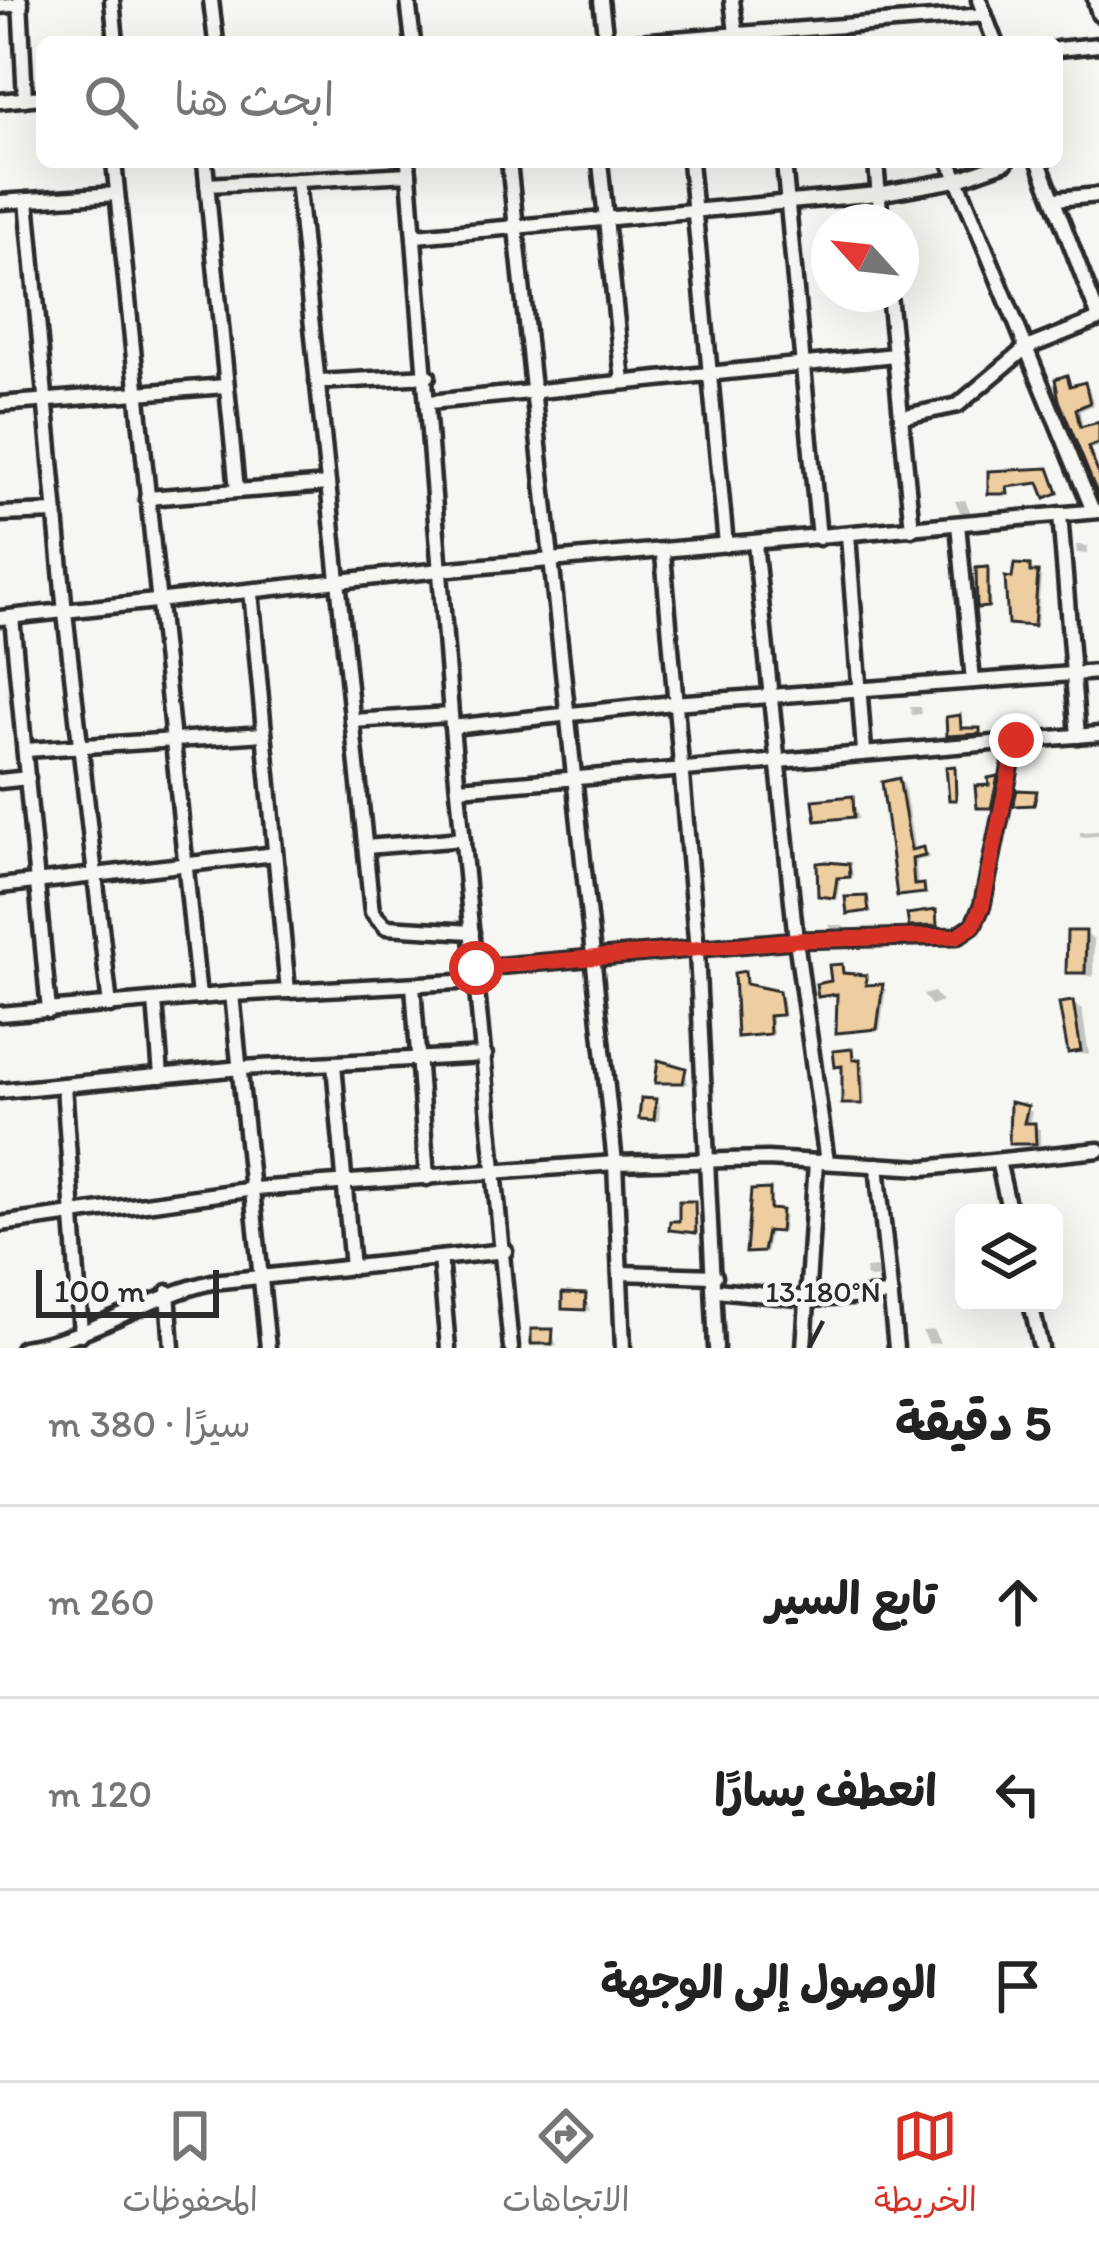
<!DOCTYPE html>
<html lang="ar">
<meta charset="utf-8">
<style>
body{margin:0;font-family:Itim,"Playpen Sans Arabic",sans-serif;background:#f2f2f2;color:#222;direction:rtl}
.controls{position:absolute;right:36px;bottom:36px;display:grid;overflow:hidden;border-radius:18px;box-shadow:0 12px 48px #0002}
.controls button{width:108px;height:108px;display:grid;place-items:center;padding:0;border:0;border-bottom:3px solid #e0e0e0;background:#fff;color:#222;font:60px sans-serif}
.compass{position:absolute;left:811px;top:204px;width:108px;height:108px;border-radius:50%;background:#fff;box-shadow:0 12px 48px #0002;rotate:297deg}
.scale{position:absolute;left:36px;bottom:30px;width:183px;box-sizing:border-box;padding-left:12px;border:6px solid #2b2b2b;border-top:0;font-size:33px;line-height:42px;white-space:nowrap;color:#2b2b2b;-webkit-text-stroke:9px #f6f6f2;paint-order:stroke}
.stop{position:absolute;width:36px;height:36px;margin:-27px;border:9px solid #d93025;border-radius:50%;background:#fff}
.stop.end{background:#d93025;border-color:#fff;box-shadow:0 3px 12px #0008}
.list{margin:0;padding:0;list-style:none}
h2{display:flex;justify-content:space-between;align-items:center;height:156px;margin:0;padding:0 48px;font-size:51px}
h2 small{font-size:39px;font-weight:400;color:#767676}
.list li{display:grid;grid-template-columns:78px 1fr auto;gap:36px;align-items:center;box-sizing:border-box;height:192px;padding:0 48px;border-top:3px solid #e0e0e0}
.list b{display:block;font-size:45px;white-space:nowrap}
.list em{font-size:39px;font-style:normal;color:#767676}
.icon{flex:none;width:66px;height:66px;fill:none;stroke:currentColor;stroke-width:2;stroke-linecap:round;stroke-linejoin:round}
.map{position:relative;flex:none;width:1099px;height:1348px;overflow:hidden;direction:ltr}
.search{position:absolute;background:#fff;box-shadow:0 12px 48px #0002;left:36px;right:36px;top:36px;height:132px;display:flex;align-items:center;gap:30px;box-sizing:border-box;padding:0 42px;border-radius:18px;color:#767676;font-size:45px}
.sheet{height:732px;background:#fff}
nav{display:flex;justify-content:space-around;align-items:center;box-sizing:border-box;height:168px;border-top:3px solid #e0e0e0;background:#fff;font-size:33px;color:#767676}
nav a{display:grid;justify-items:center;gap:6px}
nav .on{color:#d93025}
.map>svg:first-child{display:block}
</style>
<div class="map">
<svg width="1099" height="1348" viewBox="0 0 1099 1348">
<rect width="100%" height="100%" fill="#f6f6f2"/>
<filter id="ink" filterUnits="userSpaceOnUse"><feTurbulence type="fractalNoise" baseFrequency=".00833" numOctaves="2"/><feDisplacementMap in="SourceGraphic" scale="24" xChannelSelector="R" yChannelSelector="G"/><feConvolveMatrix kernelMatrix="1 2 1 2 8 2 1 2 1" color-interpolation-filters="sRGB"/></filter>
<g filter="url(#ink)">
<g fill="#0003">
<polygon points="1067,378 1074,388 1089,388 1094,405 1080,411 1083,429 1099,427 1099,447 1091,449 1099,489 1059,381"/>
<polygon points="965,500 971,513 961,514 955,501"/>
<polygon points="1076,545 1088,546 1087,554 1077,553"/>
<polygon points="1029,568 1041,577 1037,626 1011,622"/>
<polygon points="987,570 991,608 984,609 980,606"/>
<polygon points="910,707 921,707 922,714 912,715"/>
<polygon points="997,780 996,809 984,809 980,807"/>
<polygon points="899,781 904,784 915,852 928,854 929,858 916,861 918,887 929,895 900,894"/>
<polygon points="853,799 859,819 819,820"/>
<polygon points="1099,831 1098,836 1080,837 1080,832"/>
<polygon points="820,866 852,869 853,877 840,879 837,898 825,896"/>
<polygon points="867,899 872,913 850,912"/>
<polygon points="828,925 841,925 847,930 833,930"/>
<polygon points="1085,934 1094,939 1093,977 1069,971"/>
<polygon points="842,967 846,976 865,978 868,988 886,989 880,1030 839,1031 840,995 820,995"/>
<polygon points="744,974 749,987 782,996 785,1016 772,1017 773,1035 740,1035"/>
<polygon points="934,992 942,1002 931,1005 923,995"/>
<polygon points="1073,1004 1082,1009 1089,1055 1070,1052"/>
<polygon points="851,1052 864,1065 865,1105 845,1102 842,1068 837,1065"/>
<polygon points="685,1070 688,1084 658,1081"/>
<polygon points="655,1102 660,1105 659,1121 642,1117"/>
<polygon points="1027,1109 1032,1112 1029,1126 1040,1129 1040,1145 1012,1143"/>
<polygon points="770,1192 772,1212 785,1215 783,1232 770,1231 766,1253 752,1253"/>
<polygon points="876,1268 882,1280 866,1277 865,1269"/>
<polygon points="585,1297 590,1311 565,1308"/>
<polygon points="933,1330 940,1343 929,1344 922,1331"/>
<polygon points="552,1332 557,1346 534,1342"/>
</g>
<g fill="#eecea0" stroke="#2b2b2b" stroke-width="3">
<polygon points="1067,375 1070,386 1085,382 1090,403 1076,409 1080,427 1099,422 1099,443 1088,447 1099,475 1099,498 1059,400 1055,379"/>
<polygon points="1049,468 1058,493 1045,498 1039,483 1007,487 1008,494 988,494 988,471"/>
<polygon points="1014,564 1030,565 1030,572 1038,572 1034,626 1008,624 1005,577 1012,578"/>
<polygon points="988,567 988,607 977,608 976,568"/>
<polygon points="960,715 961,728 980,728 980,734 947,736 946,717"/>
<polygon points="955,766 956,800 949,800 946,767"/>
<polygon points="998,776 991,808 977,808 975,786 989,785 988,778"/>
<polygon points="899,778 911,850 923,847 925,856 912,859 914,885 924,884 925,893 897,896 882,782"/>
<polygon points="1017,790 1037,791 1034,805 1013,806"/>
<polygon points="853,796 854,817 816,821 813,800"/>
<polygon points="826,862 849,864 850,877 837,878 834,898 818,896 817,863"/>
<polygon points="867,896 869,911 847,914 845,897"/>
<polygon points="936,910 937,926 909,927 907,914"/>
<polygon points="1067,931 1086,931 1085,973 1066,973"/>
<polygon points="842,964 843,973 866,975 866,985 883,984 877,1029 836,1033 837,994 818,997 816,984 831,981 829,965"/>
<polygon points="745,971 746,984 779,991 782,1015 769,1016 770,1034 737,1037 734,973"/>
<polygon points="1073,1001 1081,1051 1068,1053 1059,1003"/>
<polygon points="852,1049 853,1060 860,1059 862,1104 842,1104 842,1066 835,1067 833,1051"/>
<polygon points="658,1060 686,1068 683,1083 655,1083"/>
<polygon points="641,1098 656,1099 654,1120 639,1119"/>
<polygon points="1010,1102 1028,1106 1024,1123 1035,1123 1036,1144 1009,1144"/>
<polygon points="770,1189 770,1209 782,1210 780,1232 767,1231 763,1252 746,1253 751,1190"/>
<polygon points="679,1201 695,1201 696,1233 669,1230 670,1221 679,1221"/>
<polygon points="562,1293 586,1294 585,1310 562,1309"/>
<polygon points="531,1329 553,1329 552,1344 531,1344"/>
</g>
<g fill="none" stroke-linecap="round" stroke-linejoin="round">
<g stroke="#2b2b2b" stroke-width="21">
<g id="street">
<polyline points="20,0 25,99"/>
<polyline points="112,0 116,42"/>
<polyline points="211,0 216,42"/>
<polyline points="408,0 413,42"/>
<polyline points="601,0 606,42"/>
<polyline points="732,0 736,33"/>
<polyline points="979,0 995,42"/>
<polyline points="1095,0 1099,14"/>
<polyline points="0,6 21,4"/>
<polyline points="637,42 985,15"/>
<polyline points="1057,49 1099,45"/>
<polyline points="0,101 42,97"/>
<polyline points="114,162 199,997"/>
<polyline points="205,162 237,490"/>
<polyline points="408,162 452,727 511,1348"/>
<polyline points="509,162 615,1163 623,1348"/>
<polyline points="600,162 623,381"/>
<polyline points="690,162 726,545"/>
<polyline points="784,162 819,538"/>
<polyline points="876,162 881,222"/>
<polyline points="950,162 1093,511"/>
<polyline points="1039,162 1099,318"/>
<polyline points="297,180 372,912 386,927 472,932"/>
<polyline points="207,185 409,174"/>
<polyline points="1056,199 1099,195"/>
<polyline points="27,200 65,613 110,1006"/>
<polyline points="0,202 117,194"/>
<polyline points="416,236 878,194 956,180 1006,162"/>
<polyline points="889,294 912,529"/>
<polyline points="317,382 428,376"/>
<polyline points="430,402 895,355"/>
<polyline points="0,404 225,386"/>
<polyline points="901,417 958,405 1026,348 1099,319"/>
<polyline points="147,498 328,484"/>
<polyline points="0,514 55,512"/>
<polyline points="1060,514 1078,736"/>
<polyline points="958,524 973,681"/>
<polyline points="848,535 864,751"/>
<polyline points="755,543 796,940 827,1162"/>
<polyline points="663,554 697,951 716,1348"/>
<polyline points="251,591 288,991"/>
<polyline points="12,617 49,1011"/>
<polyline points="0,618 440,570 1099,511"/>
<polyline points="352,721 451,715"/>
<polyline points="452,727 673,703 1099,672"/>
<polyline points="26,750 264,734"/>
<polyline points="0,781 28,778"/>
<polyline points="459,788 1099,734"/>
<polyline points="366,847 463,839"/>
<polyline points="0,886 275,854"/>
<polyline points="476,968 796,940 957,936 973,925 982,906 1016,740"/>
<polyline points="413,985 427,1178"/>
<polyline points="232,994 268,1348"/>
<polyline points="155,1001 161,1076"/>
<polyline points="0,1014 232,994 477,981"/>
<polyline points="334,1064 352,1268"/>
<polyline points="64,1085 81,1334"/>
<polyline points="0,1091 241,1068 485,1055"/>
<polyline points="998,1161 1010,1213"/>
<polyline points="877,1165 896,1348"/>
<polyline points="0,1224 254,1189 615,1163 767,1159 924,1168 1099,1150"/>
<polyline points="440,1258 448,1348"/>
<polyline points="620,1273 715,1276"/>
<polyline points="716,1290 808,1299 891,1295"/>
<polyline points="168,1292 172,1348"/>
<polyline points="1031,1303 1041,1348"/>
<path d="M23,1348C91,1338 146,1297 212,1282L505,1251"/>
<polyline points="804,1348 816,1162"/>
</g>
</g>
<use href="#street" stroke="#f6f6f2" stroke-width="12"/>
</g>
</g>
<g fill="none" stroke-linecap="round" stroke-linejoin="round" filter="url(#ink)">
<polyline stroke="#d93025" stroke-width="15" points="476,968 796,940 957,936 973,926 982,906 1016,740"/>
</g>
<path fill="none" stroke="#2b2b2b" stroke-width="4.5" d="M809,1348L823,1321"/>
<g font-size="30" text-anchor="middle" fill="#2b2b2b" stroke="#f6f6f2" stroke-width="9" stroke-linejoin="round" paint-order="stroke">
<text x="823" y="1302">13.180°N</text>
</g>
</svg>
<div class="controls">
<button><svg class="icon" aria-label="layers" viewBox="0 0 24 24"><path d="M12 4l9 5-9 5-9-5zM3 14l9 5 9-5"/></svg></button>
</div>
<svg class="compass" viewBox="-18 -18 36 36"><path d="M0-13l5 13h-10z" fill="#e53935"/><path d="M0 13l5-13h-10z" fill="#767676"/></svg>
<div class="scale">100 m</div>
<div class="stop" style="left:476px;top:968px"></div>
<div class="stop end" style="left:1016px;top:740px"></div>
<div class="search"><svg class="icon" aria-label="search" viewBox="0 0 24 24"><circle cx="10" cy="10" r="6"/><path d="M15 15l6 6"/></svg>ابحث هنا</div>
</div>
<section class="sheet">
<h2>5 دقيقة<small>سيرًا · 380 m</small></h2>
<ul class="list">
<li><svg class="icon" aria-label="ahead" viewBox="0 0 24 24"><path d="M12 20V5M6 11l6-6 6 6"/></svg><div><b>تابع السير</b></div><em>260 m</em></li>
<li><svg class="icon" aria-label="left" viewBox="0 0 24 24"><path d="M17 20v-9H6M10 6l-5 5 5 5"/></svg><div><b>انعطف يسارًا</b></div><em>120 m</em></li>
<li><svg class="icon" aria-label="arrive" viewBox="0 0 24 24"><path d="M6 21V4h12l-3 4 3 4H6"/></svg><div><b>الوصول إلى الوجهة</b></div></li>
</ul>
</section>
<nav>
<a class="on"><svg class="icon" aria-label="map" viewBox="0 0 24 24"><path d="M3 6l6-2 6 2 6-2v14l-6 2-6-2-6 2zM9 4v14M15 6v14"/></svg>الخريطة</a>
<a><svg class="icon" aria-label="directions" viewBox="0 0 24 24"><path d="M12 3l9 9-9 9-9-9zM9 14v-3h6M13 9l2 2-2 2"/></svg>الاتجاهات</a>
<a><svg class="icon" aria-label="saved" viewBox="0 0 24 24"><path d="M7 4h10v16l-5-4-5 4z"/></svg>المحفوظات</a>
</nav>
